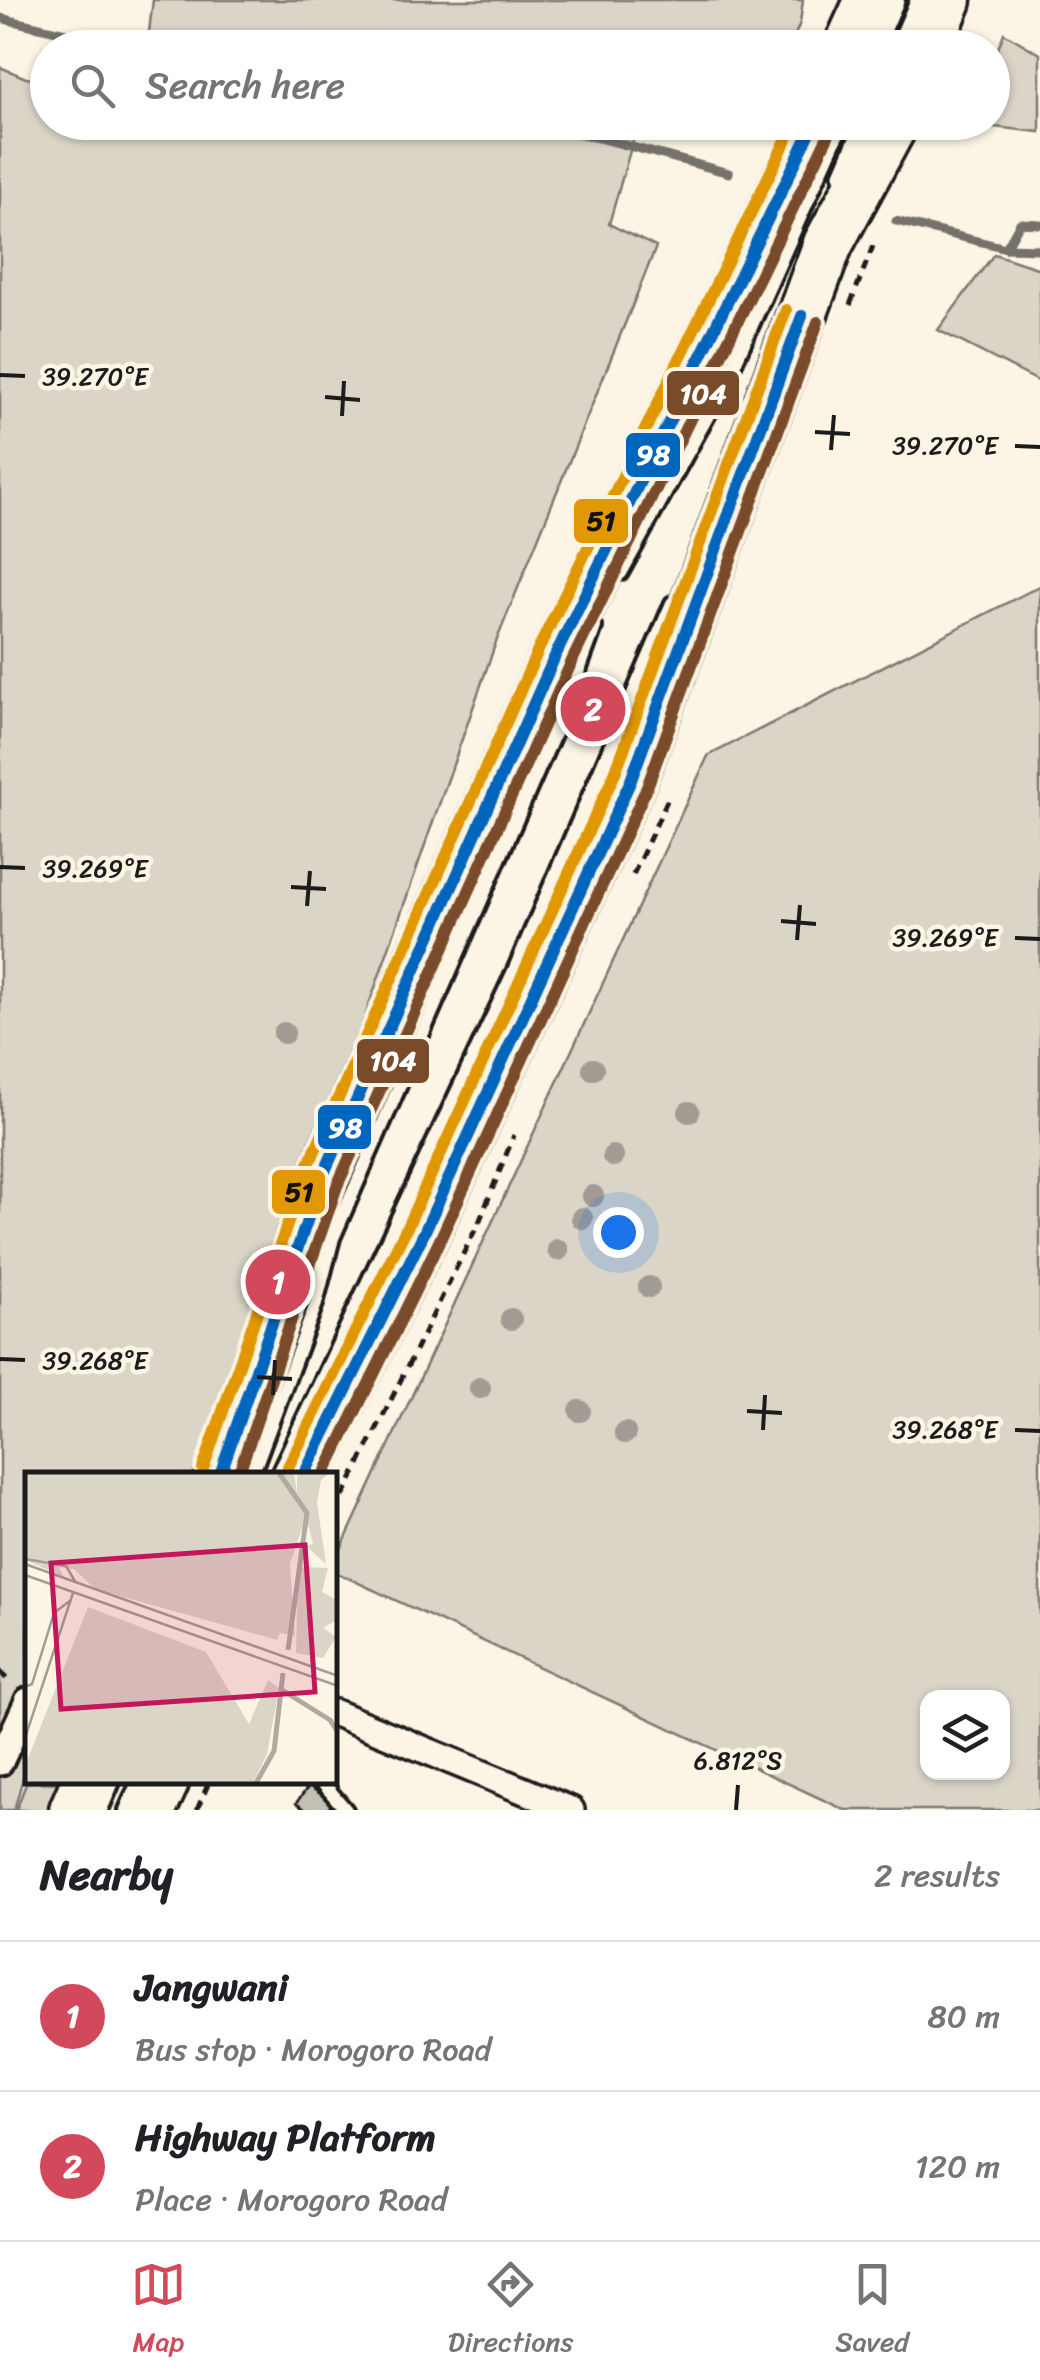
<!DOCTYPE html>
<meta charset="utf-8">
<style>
body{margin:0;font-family:Sriracha,sans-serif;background:#f2f2f2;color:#202124}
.controls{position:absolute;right:30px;bottom:30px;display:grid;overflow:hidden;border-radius:20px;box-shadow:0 2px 8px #0004}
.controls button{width:90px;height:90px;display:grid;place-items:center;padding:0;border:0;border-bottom:2px solid #e0e0e0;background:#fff;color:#202124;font:50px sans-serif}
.you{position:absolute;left:618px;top:1232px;width:35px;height:35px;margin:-25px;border:8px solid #fff;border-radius:50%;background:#1a73e8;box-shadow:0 0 0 15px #1a73e833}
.badge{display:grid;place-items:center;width:65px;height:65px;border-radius:50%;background:#d1495b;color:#fff;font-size:32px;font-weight:700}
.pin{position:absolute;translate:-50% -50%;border:5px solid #fff;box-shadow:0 2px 10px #0006}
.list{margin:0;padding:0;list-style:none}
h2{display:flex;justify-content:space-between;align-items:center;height:130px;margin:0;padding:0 40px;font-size:42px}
h2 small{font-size:32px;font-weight:400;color:#757577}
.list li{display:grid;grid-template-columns:65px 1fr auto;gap:30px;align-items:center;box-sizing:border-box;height:150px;padding:0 40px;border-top:2px solid #e0e0e0}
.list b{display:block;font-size:38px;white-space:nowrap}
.list p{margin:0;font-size:32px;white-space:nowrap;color:#757577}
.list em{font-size:32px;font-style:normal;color:#757577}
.icon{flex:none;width:55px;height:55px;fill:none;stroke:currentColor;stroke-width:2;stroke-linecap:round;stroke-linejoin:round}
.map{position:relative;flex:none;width:1040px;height:1810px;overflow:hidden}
.search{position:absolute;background:#fff;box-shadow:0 2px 8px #0004;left:30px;right:30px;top:30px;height:110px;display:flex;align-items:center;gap:25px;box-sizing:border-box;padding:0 35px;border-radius:55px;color:#757577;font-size:38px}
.sheet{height:430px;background:#fff}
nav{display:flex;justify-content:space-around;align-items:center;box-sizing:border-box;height:140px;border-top:2px solid #e0e0e0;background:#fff;font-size:28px;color:#757577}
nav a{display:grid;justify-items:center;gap:5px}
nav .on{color:#d1495b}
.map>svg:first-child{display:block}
</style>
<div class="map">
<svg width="1040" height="1810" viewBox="0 0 1040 1810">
<defs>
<filter id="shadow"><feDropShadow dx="9" dy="-9" stdDeviation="2.5" flood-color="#0004"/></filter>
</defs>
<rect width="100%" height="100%" fill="#fcf5e5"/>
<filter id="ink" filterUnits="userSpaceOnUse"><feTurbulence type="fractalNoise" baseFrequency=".01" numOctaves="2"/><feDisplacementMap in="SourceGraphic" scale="20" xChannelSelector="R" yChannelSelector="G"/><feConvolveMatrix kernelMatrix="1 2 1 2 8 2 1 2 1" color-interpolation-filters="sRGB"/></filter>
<g filter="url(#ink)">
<g fill="#dbd5c8" stroke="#7c7872" stroke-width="2.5" fill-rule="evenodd">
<polygon points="153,0 803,0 800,23 790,47 147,47"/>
<polygon points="1004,33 1040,54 1040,132 965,124 992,122 993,61"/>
<polygon points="0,67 26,78 47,79 48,122 638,123 609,224 656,247 496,642 302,1196 216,1475 28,1475 28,1760 14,1810 0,1810"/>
<polygon points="994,254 1040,269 1040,382 938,330"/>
<path d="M1040,586V1810H845L335,1572V1562L708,756ZM928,1698H1002V1772H928Z"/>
<polygon points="27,1781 28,1782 68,1783 51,1810 16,1810"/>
</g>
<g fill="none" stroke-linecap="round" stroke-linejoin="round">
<g stroke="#75726c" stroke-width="9">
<polyline points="0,18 131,48"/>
<polyline points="521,122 603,139 729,173"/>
<polyline points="896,221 1006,248 1040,249"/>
<polyline points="1006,248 1020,223 1040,224"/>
</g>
</g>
<polygon fill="#c4c0b3" stroke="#1c1c1c" stroke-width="2.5" filter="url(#shadow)" points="309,1786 333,1803 327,1810 305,1810 296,1803"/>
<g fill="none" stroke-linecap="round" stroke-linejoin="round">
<g stroke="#1c1c1c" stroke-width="20">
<g id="lane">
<polyline points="877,48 898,0"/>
<polyline points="896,48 917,0"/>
<polyline points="840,175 863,122"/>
<polyline points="621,573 726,383 843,122"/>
<polyline points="252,1475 316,1304 333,1238 565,709 595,627"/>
<polyline points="277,1475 513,973 672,603"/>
<polyline points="322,1782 346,1810"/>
<polyline points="101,1810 113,1782"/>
<polyline points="126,1810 135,1789"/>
</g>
</g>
<g stroke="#1c1c1c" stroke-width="32">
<g id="street">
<polyline points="335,1713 571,1810"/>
<polyline points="0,1762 28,1701"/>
</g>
</g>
<g stroke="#1c1c1c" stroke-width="55">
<g id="highway">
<polyline points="848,48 870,0"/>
<polyline points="927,48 947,0"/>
<polyline points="220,1475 321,1180 556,654 815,122"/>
<polyline points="304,1475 423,1235 631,780 828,244 894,122"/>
<polyline points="74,1810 86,1782"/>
<polyline points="151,1810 164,1782"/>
</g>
</g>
<g stroke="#1c1c1c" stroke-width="5" stroke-dasharray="10 8" stroke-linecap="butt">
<polyline points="850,305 873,246"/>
<polyline points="633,875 670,794"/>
<polyline points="335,1513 480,1220 514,1135"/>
<polyline points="0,1671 8,1681"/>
<polyline points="197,1810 209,1782"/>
</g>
<use href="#lane" stroke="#fcf5e5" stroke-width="12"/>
<use href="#street" stroke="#fcf5e5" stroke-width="25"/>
<use href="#highway" stroke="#fcf5e5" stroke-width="48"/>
<g stroke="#fcf5e5" stroke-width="20">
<g id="bus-1">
<polyline points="220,1475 321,1180 556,654 815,122"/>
<polyline points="304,1475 423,1235 631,780 802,316"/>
</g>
</g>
<g stroke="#fcf5e5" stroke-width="20">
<g id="bus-2">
<polyline points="238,1475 337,1186 572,661 831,130"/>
<polyline points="324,1475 439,1242 647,787 818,322"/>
</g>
</g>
<g stroke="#fcf5e5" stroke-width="20">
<g id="bus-3">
<polyline points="288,1467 407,1227 615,773 786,310"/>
<polyline points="203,1469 305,1173 540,646 795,122"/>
</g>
</g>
<use href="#bus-1" stroke="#0065bd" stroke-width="12"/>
<use href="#bus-2" stroke="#7a4b2a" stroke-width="12"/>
<use href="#bus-3" stroke="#e19803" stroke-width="12"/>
</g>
<g fill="#a09c93">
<circle cx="284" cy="1033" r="11"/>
<circle cx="593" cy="1069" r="11"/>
<circle cx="689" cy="1112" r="11"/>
<circle cx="613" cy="1156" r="11"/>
<circle cx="593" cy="1196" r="11"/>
<circle cx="582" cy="1218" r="11"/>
<circle cx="558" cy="1250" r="11"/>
<circle cx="649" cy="1287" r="11"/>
<circle cx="511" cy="1319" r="11"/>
<circle cx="480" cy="1388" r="11"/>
<circle cx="580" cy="1411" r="11"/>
<circle cx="625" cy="1433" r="11"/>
</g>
</g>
<path fill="none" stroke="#1c1c1c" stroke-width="4" d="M0,375L25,376M325,397L360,400M342,416L344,381M815,432L850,434M1015,446L1040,447M831,450L834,415M0,867L25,868M291,887L326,889M307,906L310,871M781,921L816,924M1015,938L1040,939M797,940L800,905M0,1359L25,1360M257,1377L292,1379M273,1395L275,1360M747,1411L782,1413M763,1430L765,1395M1015,1430L1040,1431M736,1810L738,1785"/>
<g transform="translate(25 1472)">
<rect width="312" height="312" fill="#fcf5e5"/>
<path d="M0,1H269L272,21V1H305L296,8L292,31L301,92L281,74L288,72L281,44L265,92L270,164L255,161L252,168L70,117L49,97L34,95L39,105L0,88ZM273,95L303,96L297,120L312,128V148L298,156L311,165L298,186L271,181ZM63,135L181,180L224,252L243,208L254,216L242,282L228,311H0V294Z" fill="#dbd5c8"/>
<path fill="none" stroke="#b0aba1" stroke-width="5" d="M254,1L282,41L263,178M257,218L305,248L313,260M231,311L249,279L258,201"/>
<path fill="none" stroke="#a29e95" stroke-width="2.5" d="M0,87L41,94L51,111M0,92L313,204M0,103L313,214M0,215L7,212L29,141L46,128M0,266L48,121"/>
<path fill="#c2185b" fill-opacity="0.15" stroke="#c2185b" stroke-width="5" d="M280,73L290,220L36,237L26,91Z"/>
<rect width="312" height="312" fill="none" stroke="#1c1c1c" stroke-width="5"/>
</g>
<g font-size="25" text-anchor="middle" fill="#1c1c1c" stroke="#fcf5e5" stroke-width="9" stroke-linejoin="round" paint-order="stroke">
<text x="95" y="385">39.270°E</text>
<text x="945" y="454">39.270°E</text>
<text x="95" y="877">39.269°E</text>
<text x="945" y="946">39.269°E</text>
<text x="95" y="1369">39.268°E</text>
<text x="945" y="1438">39.268°E</text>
<text x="738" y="1769">6.812°S</text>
</g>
<g stroke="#fcf5e5" stroke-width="4">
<rect x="665" y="369" width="76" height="48" rx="10" fill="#7a4b2a"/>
<rect x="624" y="431" width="58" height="48" rx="10" fill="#0065bd"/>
<rect x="572" y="497" width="58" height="48" rx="10" fill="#e19803"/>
<rect x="355" y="1037" width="76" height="48" rx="10" fill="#7a4b2a"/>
<rect x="316" y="1103" width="57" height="48" rx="10" fill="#0065bd"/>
<rect x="270" y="1168" width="57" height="48" rx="10" fill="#e19803"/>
</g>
<g font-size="28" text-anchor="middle" font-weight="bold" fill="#fff">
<text x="703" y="403">104</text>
<text x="653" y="464">98</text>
<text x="393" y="1070">104</text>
<text x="345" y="1137">98</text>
</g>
<g font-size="28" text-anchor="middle" font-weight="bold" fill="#111">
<text x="601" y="530">51</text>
<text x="299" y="1201">51</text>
</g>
</svg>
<div class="controls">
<button><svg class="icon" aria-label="layers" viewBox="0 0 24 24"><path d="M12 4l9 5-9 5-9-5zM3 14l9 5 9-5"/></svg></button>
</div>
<div class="you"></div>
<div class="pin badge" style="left:278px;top:1282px">1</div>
<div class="pin badge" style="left:593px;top:709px">2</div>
<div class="search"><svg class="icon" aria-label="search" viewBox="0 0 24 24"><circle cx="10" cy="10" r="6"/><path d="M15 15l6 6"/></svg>Search here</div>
</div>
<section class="sheet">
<h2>Nearby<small>2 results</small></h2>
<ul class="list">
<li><span class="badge">1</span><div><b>Jangwani</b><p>Bus stop · Morogoro Road</p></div><em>80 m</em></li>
<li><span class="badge">2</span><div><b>Highway Platform</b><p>Place · Morogoro Road</p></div><em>120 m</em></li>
</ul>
</section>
<nav>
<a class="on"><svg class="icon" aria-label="map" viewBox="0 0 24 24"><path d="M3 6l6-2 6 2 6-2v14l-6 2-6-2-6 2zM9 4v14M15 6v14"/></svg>Map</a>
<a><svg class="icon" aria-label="directions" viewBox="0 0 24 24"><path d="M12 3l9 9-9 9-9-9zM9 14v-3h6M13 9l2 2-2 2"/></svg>Directions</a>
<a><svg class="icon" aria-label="saved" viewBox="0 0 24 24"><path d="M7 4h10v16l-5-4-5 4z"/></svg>Saved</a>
</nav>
